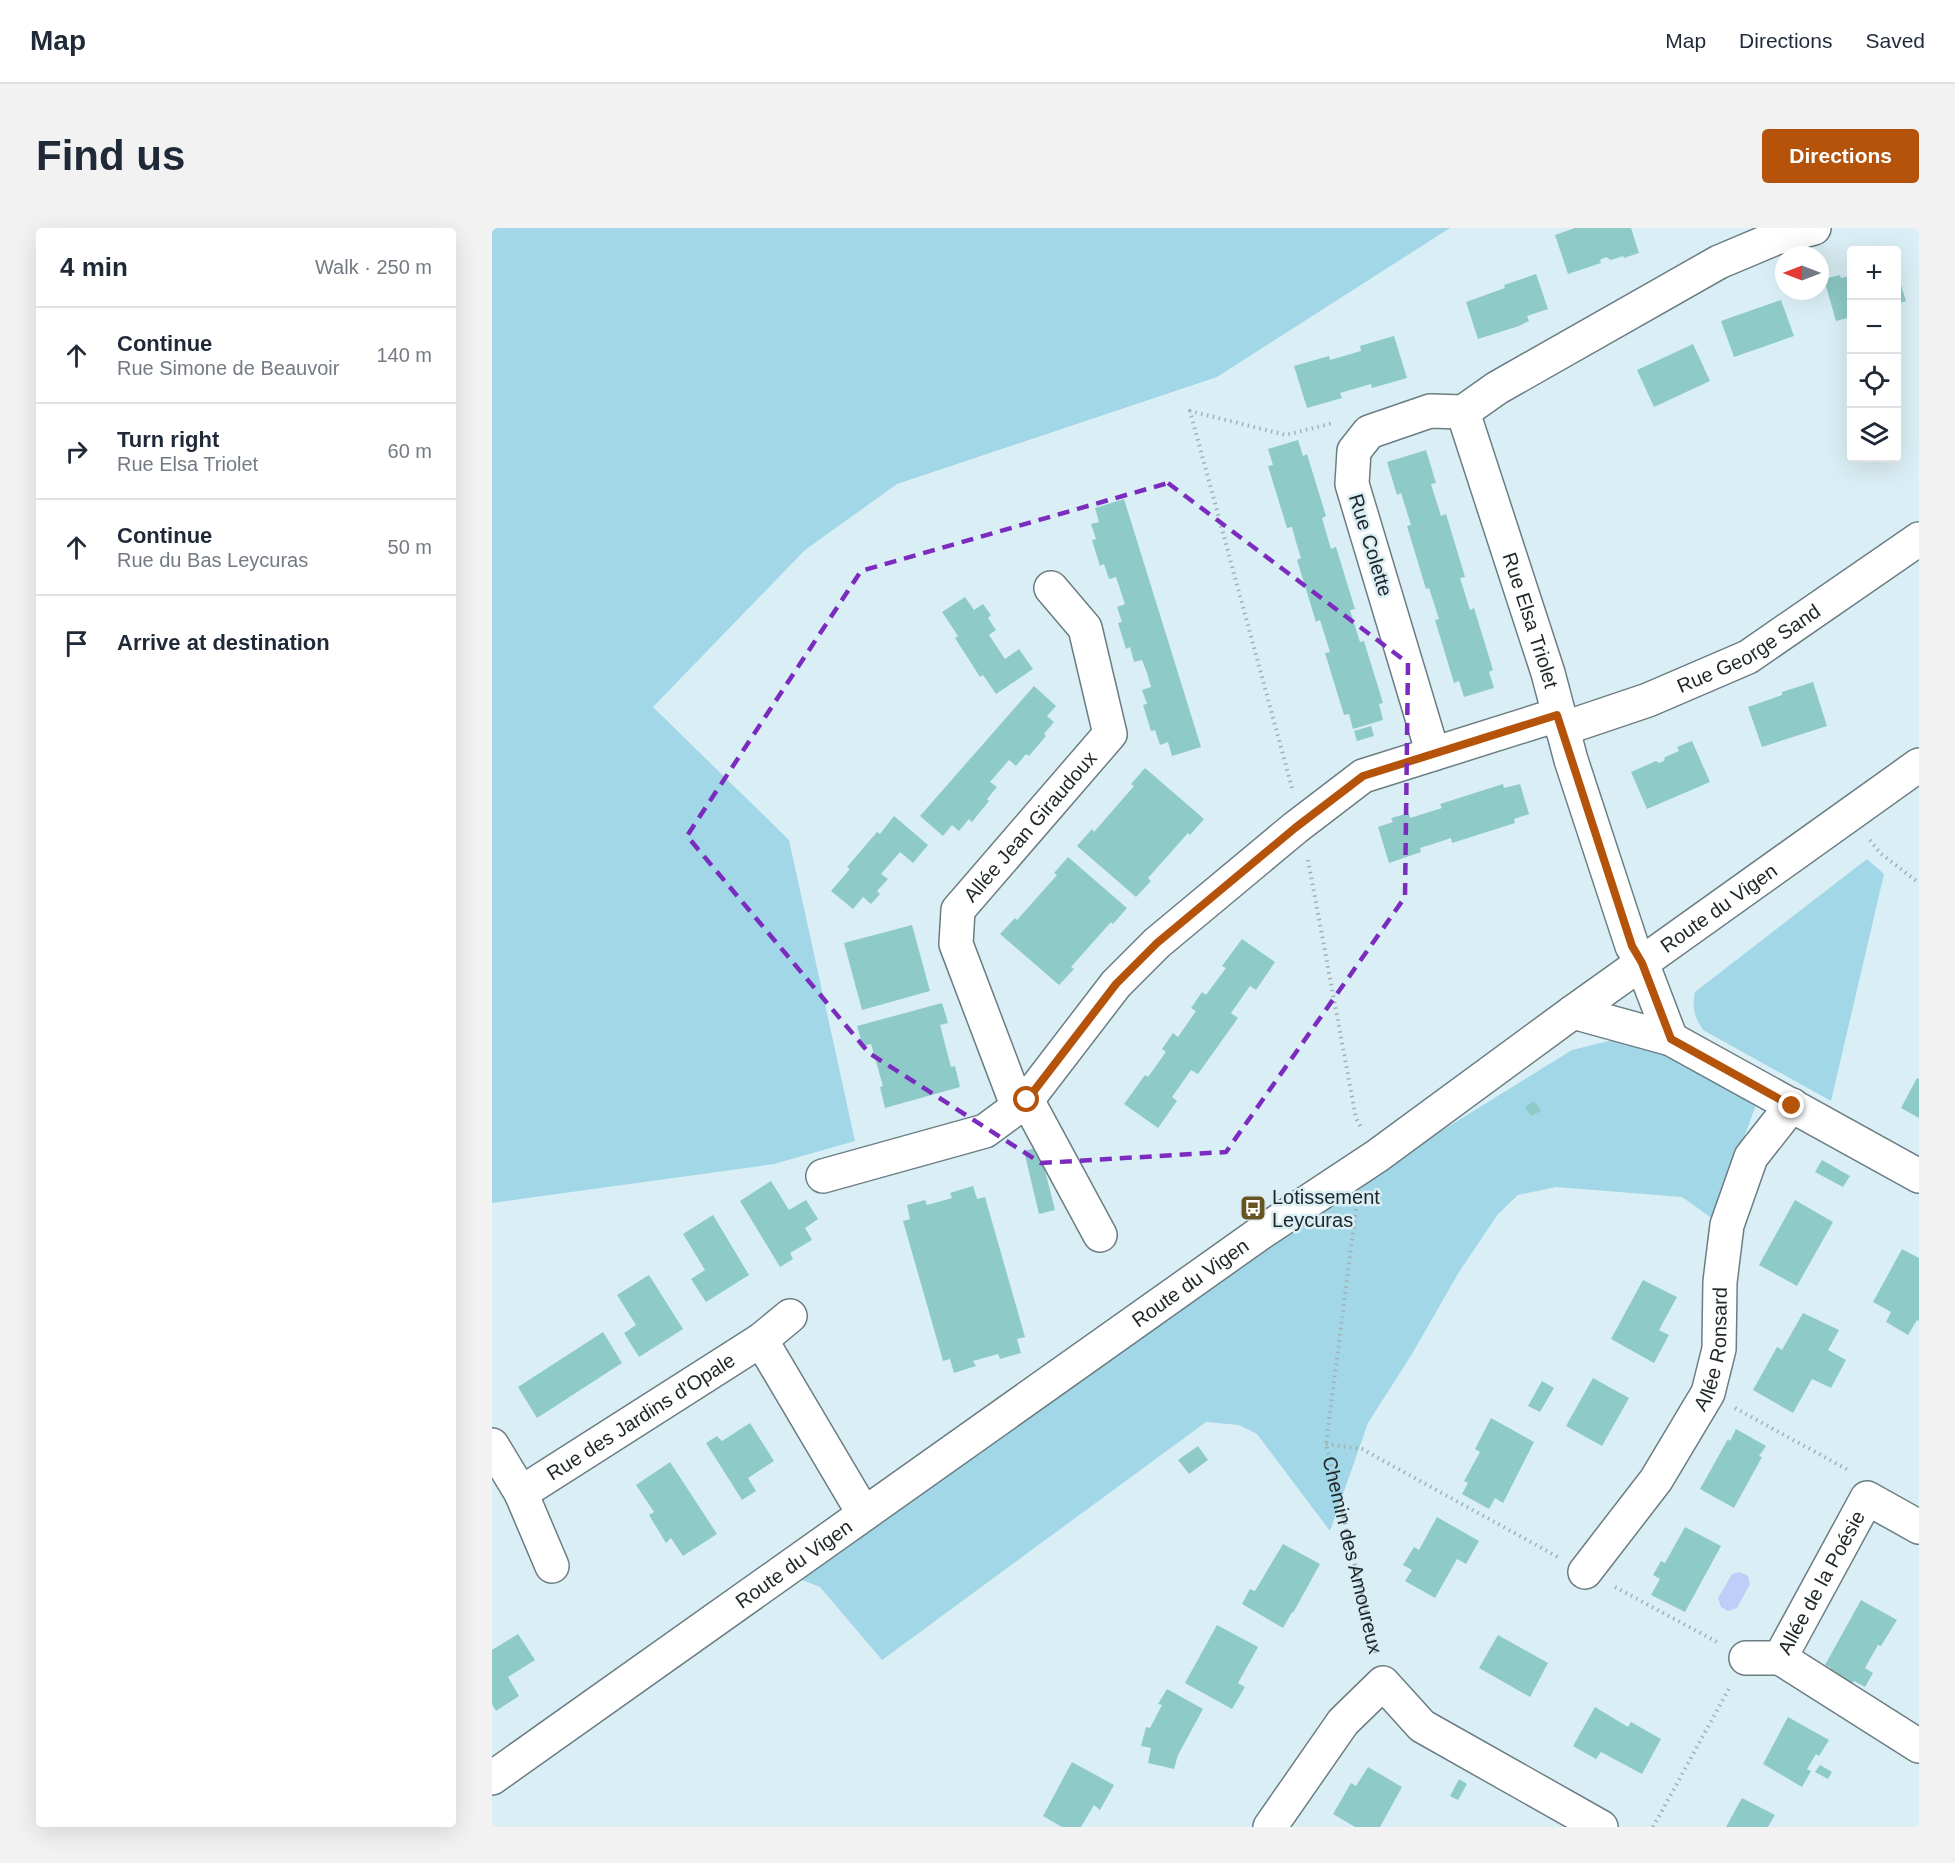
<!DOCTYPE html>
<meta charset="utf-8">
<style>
body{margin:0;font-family:Helvetica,sans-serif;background:#f2f2f3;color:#1f2937}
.controls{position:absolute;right:18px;top:18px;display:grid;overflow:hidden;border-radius:6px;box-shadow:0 6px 24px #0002}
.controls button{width:54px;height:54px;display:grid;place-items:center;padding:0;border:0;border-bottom:2px solid #e0e1e3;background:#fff;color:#1f2937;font:30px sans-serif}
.compass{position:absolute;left:1283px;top:18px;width:54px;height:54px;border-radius:50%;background:#fff;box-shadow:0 6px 24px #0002;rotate:270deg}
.stop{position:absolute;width:18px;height:18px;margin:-14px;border:4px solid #b45309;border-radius:50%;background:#fff}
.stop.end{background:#b45309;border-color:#fff;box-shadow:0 2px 6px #0008}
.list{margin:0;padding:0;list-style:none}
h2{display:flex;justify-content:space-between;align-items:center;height:78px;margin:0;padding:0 24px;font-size:26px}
h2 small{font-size:20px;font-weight:400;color:#747a83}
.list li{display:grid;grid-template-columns:39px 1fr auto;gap:18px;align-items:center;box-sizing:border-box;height:96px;padding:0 24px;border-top:2px solid #e0e1e3}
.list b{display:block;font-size:22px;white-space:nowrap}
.list p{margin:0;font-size:20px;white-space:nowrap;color:#747a83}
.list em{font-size:20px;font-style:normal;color:#747a83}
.icon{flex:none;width:33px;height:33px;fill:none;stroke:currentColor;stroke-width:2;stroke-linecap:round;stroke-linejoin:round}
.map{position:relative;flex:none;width:1427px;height:1599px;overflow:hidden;border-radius:6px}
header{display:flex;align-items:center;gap:36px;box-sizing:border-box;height:84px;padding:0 30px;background:#fff;border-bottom:2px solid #e0e1e3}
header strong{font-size:28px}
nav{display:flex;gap:33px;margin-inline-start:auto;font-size:21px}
.intro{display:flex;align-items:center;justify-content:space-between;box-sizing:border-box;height:144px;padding:0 36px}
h1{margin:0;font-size:42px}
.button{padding:15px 27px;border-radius:6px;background:#b45309;color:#fff;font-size:21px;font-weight:700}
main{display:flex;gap:36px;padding:0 36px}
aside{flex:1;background:#fff;border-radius:6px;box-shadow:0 6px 24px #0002}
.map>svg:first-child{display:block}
</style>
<header>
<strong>Map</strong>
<nav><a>Map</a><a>Directions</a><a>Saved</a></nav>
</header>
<div class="intro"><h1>Find us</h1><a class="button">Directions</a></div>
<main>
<aside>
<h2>4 min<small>Walk · 250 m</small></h2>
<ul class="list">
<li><svg class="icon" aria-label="ahead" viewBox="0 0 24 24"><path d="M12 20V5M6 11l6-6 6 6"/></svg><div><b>Continue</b><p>Rue Simone de Beauvoir</p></div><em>140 m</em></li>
<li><svg class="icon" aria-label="right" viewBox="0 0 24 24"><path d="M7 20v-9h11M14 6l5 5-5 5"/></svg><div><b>Turn right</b><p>Rue Elsa Triolet</p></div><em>60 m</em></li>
<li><svg class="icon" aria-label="ahead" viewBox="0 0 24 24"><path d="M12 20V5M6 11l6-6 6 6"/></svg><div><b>Continue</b><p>Rue du Bas Leycuras</p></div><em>50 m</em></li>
<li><svg class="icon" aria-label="arrive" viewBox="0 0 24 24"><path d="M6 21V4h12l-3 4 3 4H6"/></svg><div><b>Arrive at destination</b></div></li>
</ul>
</aside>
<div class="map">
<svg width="1427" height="1599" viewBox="0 0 1427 1599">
<rect width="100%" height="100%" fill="#daeff5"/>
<g fill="#a2d7e7">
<polygon points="0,0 958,0 725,149 405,256 313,322 161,479 297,612 363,913 282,936 0,975"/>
<path d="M1375,631L1392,646L1339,873L1211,802C1202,789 1200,779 1203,764Z"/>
<polygon points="1125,811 1170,823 1264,877 1232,963 1224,993 1190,969 1064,959 1026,967 1006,986 967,1044 920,1126 876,1195 838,1303 765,1206 747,1197 714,1194 390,1432 328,1359 305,1350 707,1053 1080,822"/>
</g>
<polygon fill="#bdcef9" points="1248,1344 1256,1348 1258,1356 1245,1380 1236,1383 1229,1379 1226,1370 1240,1346"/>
<g fill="#8ecbc8">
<polygon points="1083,0 1139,0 1147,25 1132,30 1131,28 1119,32 1114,29 1108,32 1109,35 1076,46 1063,7"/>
<polygon points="1404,41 1414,73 1404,76"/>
<polygon points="1044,46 1056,81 1035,88 1037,93 1027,98 986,111 974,74 1013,60 1012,57"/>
<polygon points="1348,47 1349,50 1359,48 1359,89 1344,93 1332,51"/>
<polygon points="1289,72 1302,108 1242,129 1229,93"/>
<polygon points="902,108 915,150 880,160 879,156 848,165 850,170 815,180 802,138 837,128 838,132 869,123 868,118"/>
<polygon points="1201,116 1218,153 1162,179 1145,142"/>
<polygon points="806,212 811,228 815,226 834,288 830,290 839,321 844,319 863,381 858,382 868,414 872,413 891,475 887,476 891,492 861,501 857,486 852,487 833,425 838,424 828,392 824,394 805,332 809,330 804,314 800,299 795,300 776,238 781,237 776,221"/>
<polygon points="934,222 944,255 939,256 949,288 954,286 973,349 968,350 978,382 982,380 1001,442 997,444 1002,460 972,469 967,453 962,455 943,392 947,391 937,360 934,361 915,298 919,297 909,265 905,267 895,234"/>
<polygon points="632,271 709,519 680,528 676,514 668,517 663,502 659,503 651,477 655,476 650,462 659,459 655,445 650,432 642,434 638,419 634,421 626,395 630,394 625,379 633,376 624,349 617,351 612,336 608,338 600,312 604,311 599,296 607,294 603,280"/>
<polygon points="473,369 482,382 491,376 499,387 496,390 504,402 497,407 513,431 527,421 541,441 504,466 491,447 488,449 463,410 466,408 450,384"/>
<polygon points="1321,454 1335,498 1270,519 1256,479 1290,467 1290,464"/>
<polygon points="542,458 564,478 555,488 562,494 552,506 554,508 537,528 534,526 524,538 517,532 498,554 505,559 495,571 497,573 480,594 477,591 467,603 460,597 451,608 428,588"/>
<polygon points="879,498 882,508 865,513 862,503"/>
<polygon points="1200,513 1218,554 1155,581 1139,544 1164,533 1167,535 1172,533 1173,529 1187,523 1185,519"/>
<polygon points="653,540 712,591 698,607 696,605 656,650 659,653 644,669 585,618 600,601 602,604 642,558 639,556"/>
<polygon points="1011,556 1012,560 1028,556 1037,586 1022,591 1023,595 960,615 959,610 944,615 928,620 929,624 897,635 886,599 901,594 899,590 917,585 918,590 950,580 948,576"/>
<polygon points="402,588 436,617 421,635 408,624 389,646 396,651 385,663 388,666 379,676 371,669 361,681 339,663 358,641 355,639 385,604 388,606"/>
<polygon points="576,629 635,680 621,696 619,694 579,739 582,741 567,757 508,706 523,690 525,692 565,647 562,645"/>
<polygon points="420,697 438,763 370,782 352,715"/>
<polygon points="750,711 783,734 764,762 758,758 739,785 746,790 706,846 699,842 680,869 685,873 666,900 632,876 653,847 656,849 674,824 670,821 681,805 686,809 704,783 699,780 710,764 714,767 734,740 730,738"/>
<polygon points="450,775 456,795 448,797 459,839 463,838 468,859 393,880 388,859 391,858 379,816 371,818 365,798"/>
<polygon points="1425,850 1427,851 1427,890 1409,880"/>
<polygon points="1042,873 1049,883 1039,888 1033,879"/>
<polygon points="547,919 563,982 547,986 532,923"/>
<polygon points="1330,932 1358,948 1351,959 1323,944"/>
<polygon points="279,953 297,982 314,972 326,991 313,1000 320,1012 298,1025 301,1031 288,1039 248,973"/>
<polygon points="481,958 485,971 493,969 533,1109 525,1111 529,1125 508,1131 506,1126 481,1133 484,1138 462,1145 458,1131 451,1133 411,993 418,991 415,977 433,972 435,977 460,970 458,965"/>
<polygon points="1303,972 1341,994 1305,1058 1267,1037"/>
<polygon points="221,987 257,1047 214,1074 199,1051 213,1042 191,1006"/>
<polygon points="1410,1021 1427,1030 1427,1093 1425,1092 1416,1107 1394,1094 1399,1084 1381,1074"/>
<polygon points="157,1047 191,1101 147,1129 132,1105 144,1097 125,1067"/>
<polygon points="1151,1052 1185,1069 1167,1102 1177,1107 1162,1135 1119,1111"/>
<polygon points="1311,1085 1347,1102 1336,1122 1354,1132 1339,1160 1320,1151 1301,1185 1261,1162 1285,1119 1290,1122"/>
<polygon points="111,1104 130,1135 45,1190 26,1159"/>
<polygon points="1101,1150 1137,1170 1110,1218 1074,1198"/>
<polygon points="1050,1153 1062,1160 1048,1184 1036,1178"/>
<polygon points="999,1190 1042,1214 1011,1275 1003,1270 997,1281 970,1266 976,1255 972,1253 988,1224 983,1221"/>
<polygon points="258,1195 282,1233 256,1250 264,1263 250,1272 214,1215 225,1208 230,1213"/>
<polygon points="1244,1201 1274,1218 1267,1228 1270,1229 1242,1280 1208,1261 1236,1211 1238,1213"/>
<polygon points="706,1218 716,1232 697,1246 686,1232"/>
<polygon points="178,1234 225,1306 191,1328 179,1310 174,1315 157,1287 162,1284 144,1257"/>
<polygon points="945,1289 987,1313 974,1336 965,1331 943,1370 913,1353 920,1342 911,1337 922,1319 927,1322"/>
<polygon points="1193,1299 1229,1318 1193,1384 1159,1367 1168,1351 1161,1347 1169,1333 1173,1335"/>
<polygon points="791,1316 828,1336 801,1385 800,1384 791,1400 750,1376 758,1361 763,1363"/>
<polygon points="1369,1372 1405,1392 1389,1418 1386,1417 1373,1440 1381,1445 1373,1459 1362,1453 1355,1465 1332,1452 1339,1440 1333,1437"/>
<polygon points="725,1397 766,1419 746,1455 753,1459 740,1481 693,1455"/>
<polygon points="26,1406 43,1432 16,1449 27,1468 4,1483 0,1476 0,1422"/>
<polygon points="1006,1407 1056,1435 1038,1469 987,1440"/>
<polygon points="675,1461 711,1481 686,1527 682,1541 656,1535 659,1520 649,1518 654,1499 658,1500 670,1477 666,1476"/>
<polygon points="1103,1479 1136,1499 1139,1494 1169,1511 1150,1546 1109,1524 1104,1531 1081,1518"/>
<polygon points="1296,1489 1337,1512 1327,1528 1324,1526 1315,1541 1319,1543 1310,1559 1271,1536"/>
<polygon points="580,1534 622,1557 608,1582 602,1577 589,1599 570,1599 551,1588"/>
<polygon points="1328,1537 1340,1544 1336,1551 1323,1544"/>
<polygon points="876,1539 910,1559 888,1599 863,1599 841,1586 859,1555 864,1558"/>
<polygon points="967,1551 975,1556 966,1572 958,1568"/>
<polygon points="1250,1570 1283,1587 1276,1599 1234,1599"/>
</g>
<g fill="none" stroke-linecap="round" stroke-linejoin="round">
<g stroke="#6b7d83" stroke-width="36">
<g id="minor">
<path id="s2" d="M971,184L1056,445L1079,532L1140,718L1150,735L1179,811"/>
<polyline points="971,184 1005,160 1227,34 1284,10 1322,0"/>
<path id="s3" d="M1070,501L1156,472L1256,429L1427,311"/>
<polyline points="941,526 860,256 862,223 877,204 938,183 971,184"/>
<polyline points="1081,784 1179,811 1427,948"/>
<polyline points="535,872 608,1007"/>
<path id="s4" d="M528,877L522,869L464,716L466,682L618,506L593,400L559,360"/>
<polyline points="331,948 493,903 535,872 624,756 665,715 803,600 871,548 1065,487"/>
<polyline points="269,1112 372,1286"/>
<polyline points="0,1217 29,1265 60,1338"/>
<path id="s5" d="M29,1265L269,1112L298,1088"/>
<path id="s6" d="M1093,1344L1164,1252L1216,1165L1227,1121L1228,1054L1235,997L1259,929L1300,877"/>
<path id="s7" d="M1254,1430H1288L1375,1270L1427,1299"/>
<polyline points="1288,1430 1427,1518"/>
<path id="s8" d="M0,1550L767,1006L885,928L1081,784L1427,537"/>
<polyline points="778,1599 851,1494 891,1455 930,1498 1109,1599"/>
</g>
</g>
<g stroke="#a0b1b6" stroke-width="4" stroke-dasharray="1.5 4.5" stroke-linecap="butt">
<polyline points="800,560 698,183 794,207 841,195"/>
<polyline points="1378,612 1388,625 1427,655"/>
<polyline points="816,632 864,890 870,901"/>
<path id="s1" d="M864,981L834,1216L884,1425"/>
<polyline points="1243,1180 1358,1243"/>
<polyline points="834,1216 870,1221 1066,1329"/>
<polyline points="1123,1359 1227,1415"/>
<polyline points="1161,1599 1239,1457"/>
</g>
<use href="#minor" stroke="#fff" stroke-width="33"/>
</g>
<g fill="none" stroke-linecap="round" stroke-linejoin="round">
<polyline stroke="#b45309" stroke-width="8" points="535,872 624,756 665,715 803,600 871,548 1065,487 1140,718 1150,735 1179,811 1300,878"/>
</g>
<path fill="none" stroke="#7b2cbf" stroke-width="4.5" stroke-dasharray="12 8" stroke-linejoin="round" d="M676,255L916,435L913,669L734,924L549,935L377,825L195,608L369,343Z"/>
<defs>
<g id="bus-square" transform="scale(1.35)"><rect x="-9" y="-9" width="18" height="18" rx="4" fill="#652" stroke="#daeff5"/><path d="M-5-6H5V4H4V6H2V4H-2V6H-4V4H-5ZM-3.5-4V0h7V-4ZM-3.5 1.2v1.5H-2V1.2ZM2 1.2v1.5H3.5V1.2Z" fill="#fff"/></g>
</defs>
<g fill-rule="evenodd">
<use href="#bus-square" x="761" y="980"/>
</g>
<g text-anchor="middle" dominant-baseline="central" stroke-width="5" stroke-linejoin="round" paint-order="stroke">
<g font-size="20" fill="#1f2729" stroke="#daeff5">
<text transform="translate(879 317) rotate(73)">Rue Colette</text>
<text stroke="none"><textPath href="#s2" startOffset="219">Rue Elsa Triolet</textPath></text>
<text stroke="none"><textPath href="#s3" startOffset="204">Rue George Sand</textPath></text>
<text stroke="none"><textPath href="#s4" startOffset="318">Allée Jean Giraudoux</textPath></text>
<text stroke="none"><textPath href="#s8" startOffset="1504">Route du Vigen</textPath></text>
<text stroke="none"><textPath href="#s8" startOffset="856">Route du Vigen</textPath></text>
<text stroke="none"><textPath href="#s6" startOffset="262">Allée Ronsard</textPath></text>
<text stroke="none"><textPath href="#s5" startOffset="142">Rue des Jardins d'Opale</textPath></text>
<text stroke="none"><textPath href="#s1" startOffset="351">Chemin des Amoureux</textPath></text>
<text stroke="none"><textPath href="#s8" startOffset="370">Route du Vigen</textPath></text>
<text stroke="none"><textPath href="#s7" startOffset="120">Allée de la Poésie</textPath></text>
</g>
<g font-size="20" fill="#1f2729" stroke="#daeff5" text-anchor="start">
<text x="780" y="969">Lotissement<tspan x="780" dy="23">Leycuras</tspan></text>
</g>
</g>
</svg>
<div class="controls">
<button>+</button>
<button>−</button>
<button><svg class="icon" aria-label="locate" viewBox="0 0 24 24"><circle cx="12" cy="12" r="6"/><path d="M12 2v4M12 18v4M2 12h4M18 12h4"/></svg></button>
<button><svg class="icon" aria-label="layers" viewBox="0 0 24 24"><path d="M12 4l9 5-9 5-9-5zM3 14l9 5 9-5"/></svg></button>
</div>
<svg class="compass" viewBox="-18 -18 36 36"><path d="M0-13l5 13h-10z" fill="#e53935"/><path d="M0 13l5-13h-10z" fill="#747a83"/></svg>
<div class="stop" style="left:535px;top:872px"></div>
<div class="stop end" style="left:1300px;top:878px"></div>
</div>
</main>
